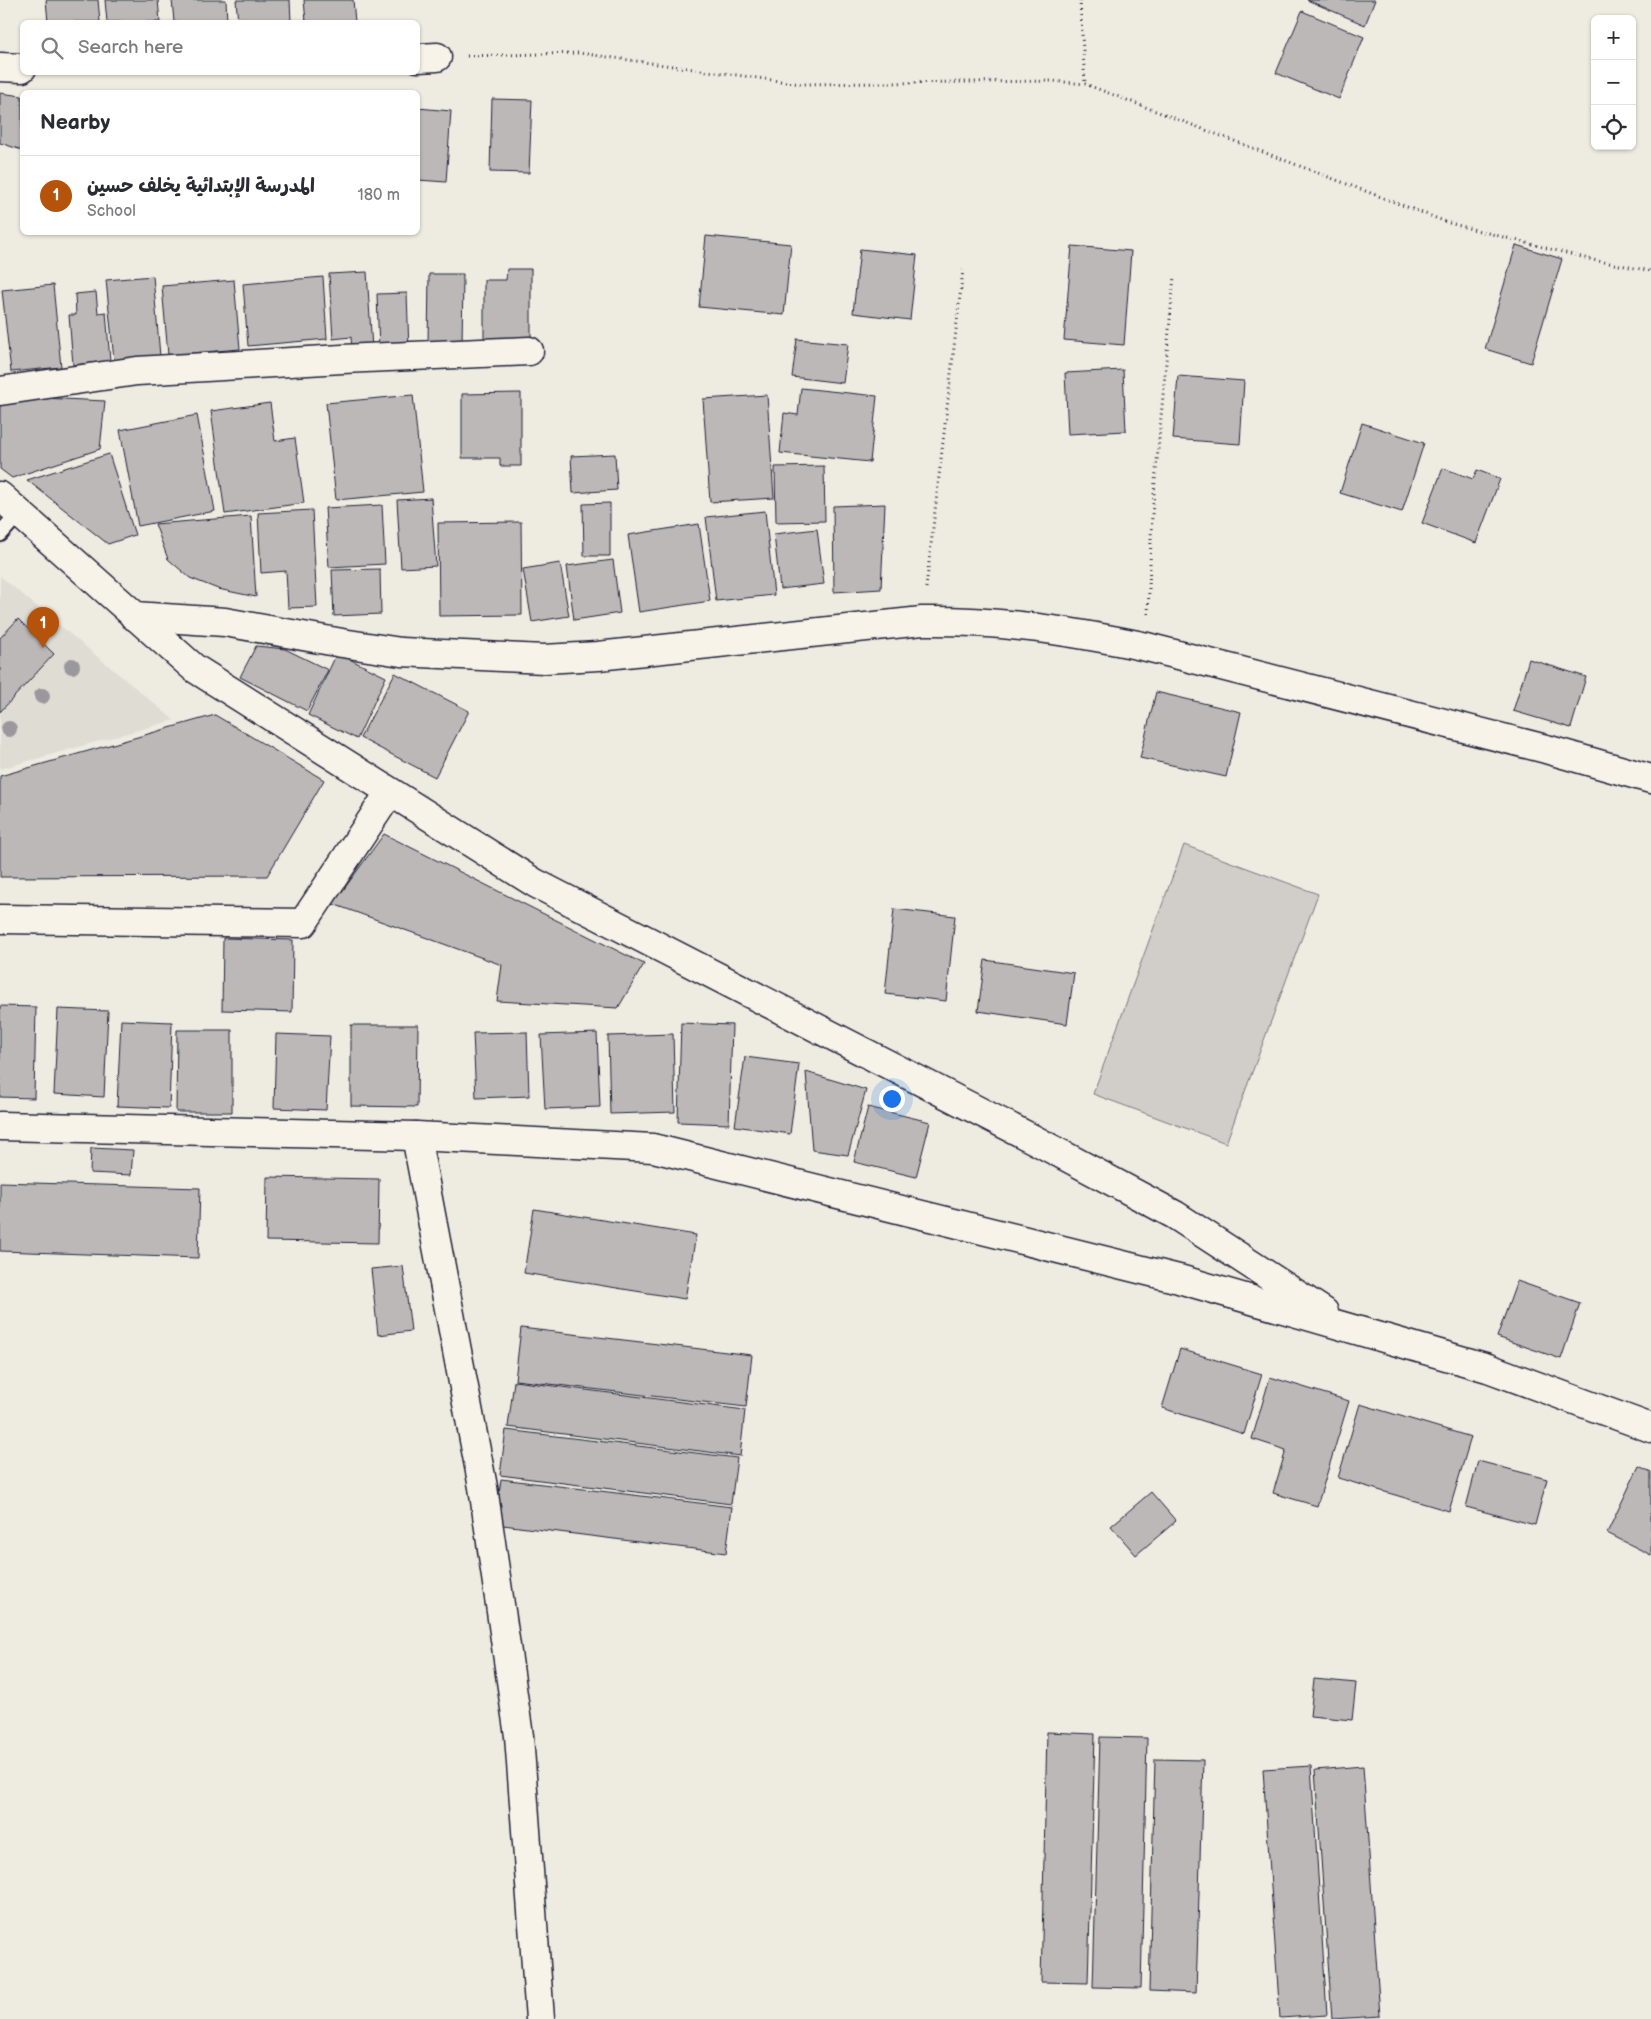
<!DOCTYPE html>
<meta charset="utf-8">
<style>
body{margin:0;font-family:"Balsamiq Sans","Playpen Sans Arabic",sans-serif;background:#f2f2f3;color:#2b2b33}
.controls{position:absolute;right:15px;top:15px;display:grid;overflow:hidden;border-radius:8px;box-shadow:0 1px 4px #0004}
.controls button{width:45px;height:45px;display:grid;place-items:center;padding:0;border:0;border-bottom:1px solid #e1e1e2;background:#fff;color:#2b2b33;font:25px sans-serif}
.you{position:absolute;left:891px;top:1098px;width:18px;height:18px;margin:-12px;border:4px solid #fff;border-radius:50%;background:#1a73e8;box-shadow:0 0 0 8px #1a73e833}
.badge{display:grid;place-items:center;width:32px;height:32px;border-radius:50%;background:#b45309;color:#fff;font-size:16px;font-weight:700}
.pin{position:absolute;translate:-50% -41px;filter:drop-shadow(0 1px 2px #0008)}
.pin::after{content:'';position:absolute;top:26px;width:18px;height:15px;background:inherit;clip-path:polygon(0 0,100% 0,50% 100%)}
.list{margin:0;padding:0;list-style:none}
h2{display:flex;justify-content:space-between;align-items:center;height:65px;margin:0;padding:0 20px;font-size:21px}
h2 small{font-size:16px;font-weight:400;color:#7c7c81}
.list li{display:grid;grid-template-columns:32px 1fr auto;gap:15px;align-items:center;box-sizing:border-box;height:80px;padding:0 20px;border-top:1px solid #e1e1e2}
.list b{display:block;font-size:19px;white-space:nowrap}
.list p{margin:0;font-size:16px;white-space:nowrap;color:#7c7c81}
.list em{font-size:16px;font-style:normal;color:#7c7c81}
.icon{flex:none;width:28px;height:28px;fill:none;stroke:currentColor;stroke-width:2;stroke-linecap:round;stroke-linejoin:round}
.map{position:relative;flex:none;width:1651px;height:2019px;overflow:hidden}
.search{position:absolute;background:#fff;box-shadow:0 1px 4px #0004;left:20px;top:20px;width:400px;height:55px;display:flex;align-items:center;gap:12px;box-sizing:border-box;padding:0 18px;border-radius:8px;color:#7c7c81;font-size:19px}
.panel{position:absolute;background:#fff;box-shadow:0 1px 4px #0004;left:20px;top:90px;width:400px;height:145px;border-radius:8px}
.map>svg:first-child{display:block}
</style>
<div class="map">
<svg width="1651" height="2019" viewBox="0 0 1651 2019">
<rect width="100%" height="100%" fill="#eeebe1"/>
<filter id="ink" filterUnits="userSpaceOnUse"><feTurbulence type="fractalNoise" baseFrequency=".02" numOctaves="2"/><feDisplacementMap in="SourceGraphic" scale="10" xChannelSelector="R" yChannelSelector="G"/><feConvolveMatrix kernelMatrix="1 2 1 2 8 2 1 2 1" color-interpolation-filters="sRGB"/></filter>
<g filter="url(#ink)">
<polygon fill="#dfdcd4" points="0,576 174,720 0,769"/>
<polygon fill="#d1cdc9" stroke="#7a7882" points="1184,845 1318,894 1226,1143 1093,1094"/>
<g fill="#bbb8b7" stroke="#22223b">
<polygon points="46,0 98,0 100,22 48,22"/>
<polygon points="105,0 158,0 160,22 107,22"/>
<polygon points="172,0 226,0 227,22 174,22"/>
<polygon points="236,0 290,0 291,22 238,22"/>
<polygon points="304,0 353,0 355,22 306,22"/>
<polygon points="1307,0 1375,0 1365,25"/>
<polygon points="1302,11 1364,37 1339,99 1276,73"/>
<polygon points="0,93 22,96 22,150 0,143"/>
<polygon points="492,99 532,100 529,173 490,172"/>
<polygon points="418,108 451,111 446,182 418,180"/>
<polygon points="706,236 791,244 784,315 699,307"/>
<polygon points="1516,245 1562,259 1531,363 1485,349"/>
<polygon points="1072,246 1131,251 1124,345 1064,340"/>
<polygon points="860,249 917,255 910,320 853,313"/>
<polygon points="507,269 531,269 531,340 484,339 484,280 506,280"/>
<polygon points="367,272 372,349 352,350 351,337 333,339 329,274"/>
<polygon points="429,274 463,274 462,346 428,345"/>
<polygon points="153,276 160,356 114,360 106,280"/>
<polygon points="323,277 327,339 248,346 243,284"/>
<polygon points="234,280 240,349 168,355 162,286"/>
<polygon points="53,285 61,367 11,372 2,290"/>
<polygon points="96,292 98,313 106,312 110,361 73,365 69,315 76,315 75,294"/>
<polygon points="407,293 409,350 379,351 377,294"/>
<polygon points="797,339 848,344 843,383 792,377"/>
<polygon points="1123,370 1126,431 1068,434 1065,373"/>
<polygon points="1178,376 1244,381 1240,444 1173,439"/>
<polygon points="801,388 877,396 870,462 780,453 784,413 798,415"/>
<polygon points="521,393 521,466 500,466 500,458 462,458 462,394"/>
<polygon points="413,395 423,492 336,500 326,403"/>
<polygon points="767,395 774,498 710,502 703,399"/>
<polygon points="21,397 105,401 100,449 12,478 0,469 0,400"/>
<polygon points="270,403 275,441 295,438 304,503 225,514 211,411"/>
<polygon points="197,415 215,511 138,526 120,430"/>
<polygon points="1362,423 1424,443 1402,512 1340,493"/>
<polygon points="109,454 135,535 108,544 27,480"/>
<polygon points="615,454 617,490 573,493 571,456"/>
<polygon points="824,466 825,521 776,522 775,467"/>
<polygon points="1443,468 1473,479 1477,470 1500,479 1476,543 1422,523"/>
<polygon points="431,498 436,566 401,568 397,500"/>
<polygon points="610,503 610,556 584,556 583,504"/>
<polygon points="885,504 881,589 834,592 833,506"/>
<polygon points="382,505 385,564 329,567 325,508"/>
<polygon points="312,510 317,607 288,608 286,571 261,573 258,513"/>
<polygon points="765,511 774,595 716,601 706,517"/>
<polygon points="251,516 256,597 218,589 190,578 168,559 155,524"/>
<polygon points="521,522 522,615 439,616 438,523"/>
<polygon points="699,524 710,601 639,612 628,535"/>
<polygon points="817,529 824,584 780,589 774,534"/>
<polygon points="613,560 620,613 574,620 567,566"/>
<polygon points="560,563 569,616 532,622 523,569"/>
<polygon points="380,569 381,614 334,616 332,570"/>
<polygon points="18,619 54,654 0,712 0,638"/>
<polygon points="256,646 285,649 328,670 307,711 240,677"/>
<polygon points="337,653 386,677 357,739 308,715"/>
<polygon points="1529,659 1586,677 1571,728 1513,711"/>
<polygon points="395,673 469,711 435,777 360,738"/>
<polygon points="1156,692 1241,712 1226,777 1140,758"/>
<polygon points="215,715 324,780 267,876 0,877 0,776"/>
<polygon points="384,834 644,964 618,1008 497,1001 502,965 333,904"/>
<polygon points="894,909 955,916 946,1001 885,994"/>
<polygon points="223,938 293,940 292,1012 222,1010"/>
<polygon points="985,960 1074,973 1067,1024 978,1011"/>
<polygon points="0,1006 36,1007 34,1098 0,1097"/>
<polygon points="58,1009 108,1011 104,1097 54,1094"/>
<polygon points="121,1020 172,1022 169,1108 117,1106"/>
<polygon points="681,1023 732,1025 729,1124 678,1122"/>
<polygon points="351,1025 418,1025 417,1107 351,1106"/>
<polygon points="177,1030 232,1030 232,1112 176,1112"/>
<polygon points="527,1032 529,1096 476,1098 473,1033"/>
<polygon points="597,1033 600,1107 545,1109 541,1035"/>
<polygon points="276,1034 330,1036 326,1110 274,1108"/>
<polygon points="673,1034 675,1112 610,1114 608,1036"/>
<polygon points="745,1057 799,1064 790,1134 735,1126"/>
<polygon points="806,1072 866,1090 848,1155 812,1150"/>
<polygon points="868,1107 930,1122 916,1177 854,1162"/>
<polygon points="91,1148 133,1150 131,1175 90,1173"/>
<polygon points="267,1177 379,1179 378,1243 266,1241"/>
<polygon points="0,1182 200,1188 198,1258 0,1251"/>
<polygon points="534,1209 696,1235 685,1299 524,1273"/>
<polygon points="403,1266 411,1331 378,1335 371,1269"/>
<polygon points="1517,1281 1580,1303 1561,1359 1497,1337"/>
<polygon points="521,1328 752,1355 746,1407 515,1380"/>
<polygon points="1180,1349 1262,1374 1244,1434 1162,1408"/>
<polygon points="1270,1377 1349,1401 1317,1506 1273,1493 1286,1450 1252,1439"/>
<polygon points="514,1381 745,1410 740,1456 508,1427"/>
<polygon points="1360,1404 1471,1437 1449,1511 1338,1478"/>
<polygon points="506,1430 737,1458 731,1504 500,1475"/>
<polygon points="1478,1461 1547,1479 1535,1525 1466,1507"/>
<polygon points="1639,1466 1651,1472 1651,1555 1607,1533"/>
<polygon points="501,1479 732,1507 726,1553 495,1524"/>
<polygon points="1151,1492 1176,1521 1136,1555 1111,1526"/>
<polygon points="1314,1679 1356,1683 1352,1720 1310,1716"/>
<polygon points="1047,1732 1095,1734 1088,1983 1041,1982"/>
<polygon points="1100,1737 1147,1738 1141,1988 1093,1987"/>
<polygon points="1155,1759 1203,1760 1196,1993 1149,1991"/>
<polygon points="1311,1766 1327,2015 1280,2018 1263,1769"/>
<polygon points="1363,1766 1380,2016 1332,2019 1315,1770"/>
</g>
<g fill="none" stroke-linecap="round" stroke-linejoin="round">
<g stroke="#22223b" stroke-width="19">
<polyline id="lane" points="0,534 19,513"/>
</g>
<g stroke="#22223b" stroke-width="31">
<g id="street">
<polyline points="418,58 437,57"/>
<polyline points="0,67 22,68"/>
<polyline points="0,391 137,371 342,359 529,351"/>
<path d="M134,616L225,622L342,643L401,652L544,659L598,656L922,621C1000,620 1071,631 1147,647L1546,749L1651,779"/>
<polyline points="0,919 303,923 390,792"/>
<polyline points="416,1136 483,1487 519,1736 540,2019"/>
</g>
</g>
<g stroke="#22223b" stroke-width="31">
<g id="secondary">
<polyline points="0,496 194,668 535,883 1035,1140 1175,1215 1324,1312"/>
<polyline points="0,1126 416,1136 653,1148 1179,1279 1488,1368 1651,1428"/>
</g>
</g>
<g stroke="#22223b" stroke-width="3" stroke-dasharray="1 4" stroke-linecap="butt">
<polyline points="1080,0 1085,84"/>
<polyline points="467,56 579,53 801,84 1053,81 1085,84 1449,223 1593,260 1651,271"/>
<polyline points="926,588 963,270"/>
<polyline points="1148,614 1152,515 1174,276"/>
</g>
<use href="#lane" stroke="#f7f3e8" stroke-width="15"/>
<use href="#street" stroke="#f7f3e8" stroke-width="28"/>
<use href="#secondary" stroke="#f7f3e8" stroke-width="28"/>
</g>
<g fill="#9b989d">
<circle cx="72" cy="666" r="8"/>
<circle cx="42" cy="696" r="8"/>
<circle cx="9" cy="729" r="8"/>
</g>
</g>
</svg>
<div class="controls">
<button>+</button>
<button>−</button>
<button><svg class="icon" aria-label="locate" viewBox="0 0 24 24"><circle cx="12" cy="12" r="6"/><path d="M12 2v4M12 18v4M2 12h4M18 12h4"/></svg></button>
</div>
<div class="you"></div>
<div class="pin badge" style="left:43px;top:648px">1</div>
<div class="search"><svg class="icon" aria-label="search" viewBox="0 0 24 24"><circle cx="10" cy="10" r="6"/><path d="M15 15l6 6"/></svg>Search here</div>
<section class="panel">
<h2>Nearby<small></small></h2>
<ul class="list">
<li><span class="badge">1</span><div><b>المدرسة الإبتدائية يخلف حسين</b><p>School</p></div><em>180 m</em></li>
</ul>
</section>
</div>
